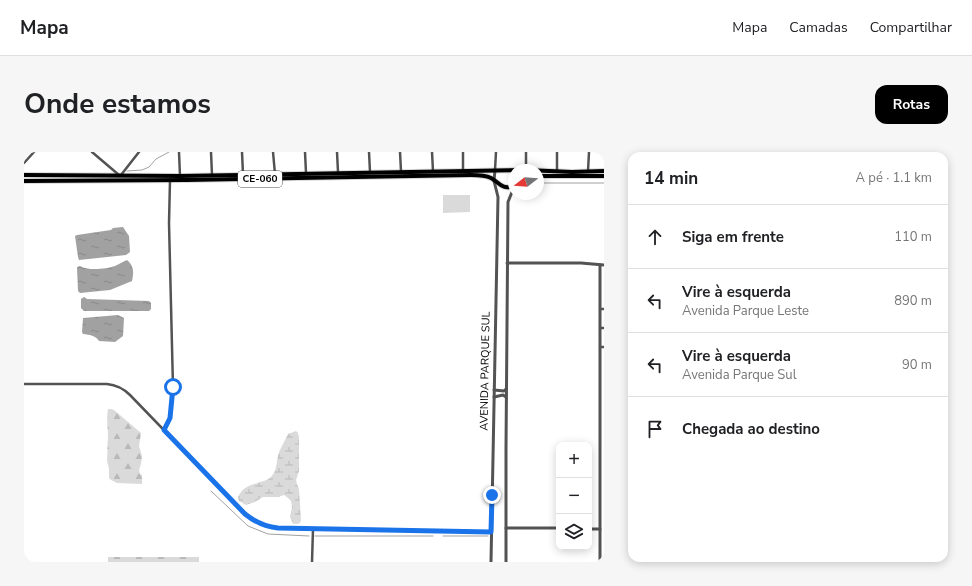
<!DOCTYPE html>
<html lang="pt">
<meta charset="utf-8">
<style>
body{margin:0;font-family:"Nunito Sans",sans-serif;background:#f6f6f6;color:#202124}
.controls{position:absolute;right:12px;bottom:12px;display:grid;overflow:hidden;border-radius:8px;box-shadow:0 2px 10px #0003}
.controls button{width:36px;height:36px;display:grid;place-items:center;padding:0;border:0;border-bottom:1px solid #e0e0e0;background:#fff;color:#202124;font:20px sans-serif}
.compass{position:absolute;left:484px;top:12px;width:36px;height:36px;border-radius:50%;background:#fff;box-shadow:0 2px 10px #0003;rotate:253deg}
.stop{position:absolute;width:12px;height:12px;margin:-9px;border:3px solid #1a73e8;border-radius:50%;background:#fff}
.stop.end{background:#1a73e8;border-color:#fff;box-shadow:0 1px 4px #0008}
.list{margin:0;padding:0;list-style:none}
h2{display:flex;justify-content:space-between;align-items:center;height:52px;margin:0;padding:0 16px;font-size:17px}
h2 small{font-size:13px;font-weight:400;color:#757577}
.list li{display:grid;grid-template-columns:26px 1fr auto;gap:12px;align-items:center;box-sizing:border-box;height:64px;padding:0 16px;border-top:1px solid #e0e0e0}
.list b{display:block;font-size:15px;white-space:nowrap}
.list p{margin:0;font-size:13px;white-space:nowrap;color:#757577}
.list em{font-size:13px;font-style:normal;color:#757577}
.icon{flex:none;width:22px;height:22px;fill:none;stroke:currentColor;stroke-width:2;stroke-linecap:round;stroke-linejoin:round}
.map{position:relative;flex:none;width:580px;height:410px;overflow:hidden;border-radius:12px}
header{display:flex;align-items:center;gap:24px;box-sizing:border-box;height:56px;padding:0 20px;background:#fff;border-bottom:1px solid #e0e0e0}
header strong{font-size:19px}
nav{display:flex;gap:22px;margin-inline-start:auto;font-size:14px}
.intro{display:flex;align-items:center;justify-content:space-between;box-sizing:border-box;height:96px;padding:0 24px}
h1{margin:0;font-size:28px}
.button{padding:10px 18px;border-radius:12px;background:#000;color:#fff;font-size:14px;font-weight:700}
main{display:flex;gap:24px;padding:0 24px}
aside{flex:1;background:#fff;border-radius:12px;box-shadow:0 2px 10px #0003}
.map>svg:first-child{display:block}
</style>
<header>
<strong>Mapa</strong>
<nav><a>Mapa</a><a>Camadas</a><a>Compartilhar</a></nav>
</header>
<div class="intro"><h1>Onde estamos</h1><a class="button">Rotas</a></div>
<main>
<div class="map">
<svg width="580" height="410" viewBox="0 0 580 410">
<defs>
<pattern id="forest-firs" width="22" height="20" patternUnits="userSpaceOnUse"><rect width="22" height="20" fill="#dadada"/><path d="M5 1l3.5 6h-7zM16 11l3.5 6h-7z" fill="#b9b9b9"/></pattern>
<pattern id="wetland-marsh" width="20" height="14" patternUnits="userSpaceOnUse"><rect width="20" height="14" fill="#dadada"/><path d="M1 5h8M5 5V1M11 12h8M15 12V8" fill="none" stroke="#b9b9b9"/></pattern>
<pattern id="water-ripples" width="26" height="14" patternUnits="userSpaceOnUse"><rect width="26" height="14" fill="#a1a1a1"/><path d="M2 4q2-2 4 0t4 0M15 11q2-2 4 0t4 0" fill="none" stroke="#898989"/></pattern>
</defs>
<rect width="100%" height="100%" fill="#fff"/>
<polygon fill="#dadada" points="419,43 446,43 446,60 419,61"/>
<g fill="url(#forest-firs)">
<polygon points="84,257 87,257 90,258 117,281 115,294 118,304 117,312 115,318 116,322 118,323 118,332 93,331 87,328 85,326 85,316 83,309 84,283 83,265"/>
<rect x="84" y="405" width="91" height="5"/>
</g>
<path fill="url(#wetland-marsh)" d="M272,279L274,281L275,285V319L272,328L273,332L275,337L277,368L276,371L273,372H269L266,365L268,355L267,349L264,346L260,343L254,345H239L231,350L222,353L215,349L214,345C218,336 225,333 234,331C238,329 242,329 246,326C254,318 252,309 255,300C258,294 261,288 264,282Z"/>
<g fill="url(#water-ripples)">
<polygon points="99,75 105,84 106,100 102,103 55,108 54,105 51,84 53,83 87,78 89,76"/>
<path d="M103,108C110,114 110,120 108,129L86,138L56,141L54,139L53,115L56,114C64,119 82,117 91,114C95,112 99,110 103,108Z"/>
<polygon points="60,145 63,147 125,149 127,151 127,157 125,159 60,159 57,156 57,147"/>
<path d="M94,163L100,166L99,184L91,190L75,189C71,183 66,183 59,182L58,180L59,166Z"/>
</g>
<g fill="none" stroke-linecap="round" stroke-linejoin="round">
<g stroke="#a1a1a1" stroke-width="1">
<polyline points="103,19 118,18 125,15 132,7 145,0"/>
<polyline points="514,31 580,31"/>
<polyline points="187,339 224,374 244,382 285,384"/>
<polyline points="291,384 409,384"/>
<polyline points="419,384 464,384"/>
</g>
<g stroke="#dbdbdb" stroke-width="6">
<g id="trunk">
<polyline points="0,23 156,24 502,18 548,20 580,19"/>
<polyline points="514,24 580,24"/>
<path d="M0,29L162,28L447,23C453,23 461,23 467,26C476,31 477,38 490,34"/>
</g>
</g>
<g stroke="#535353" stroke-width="2.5">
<polyline points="68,0 95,23"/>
<polyline points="155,0 156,24"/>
<polyline points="187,0 188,23"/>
<polyline points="218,0 219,22"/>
<polyline points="249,0 251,22"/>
<polyline points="281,0 282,21"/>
<polyline points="313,0 314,20"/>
<polyline points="345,0 346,20"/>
<polyline points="376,0 377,19"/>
<polyline points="408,0 409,19"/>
<polyline points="439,0 439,18"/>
<polyline points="502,0 502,18"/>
<polyline points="0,5 4,0"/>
<polyline points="0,11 10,0"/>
<polyline points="471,18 472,0"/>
<polyline points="533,19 533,0"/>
<polyline points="564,19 565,0"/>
<polyline points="97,23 115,0"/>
<polyline points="576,157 580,157"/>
<polyline points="576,176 580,176"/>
<polyline points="576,195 580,195"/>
<path d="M0,232H83C93,233 99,236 106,243L221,362C231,370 241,375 254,376L467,380"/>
<polyline points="140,278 146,266 149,235 145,71 146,28"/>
<polyline points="288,410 289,377"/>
</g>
<g stroke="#535353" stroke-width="3">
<polyline points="483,111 557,111 580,113"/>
<polyline points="576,113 576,410"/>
<polyline points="470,238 480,239 482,237"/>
<polyline points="470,245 479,243 482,245"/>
<polyline points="482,376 535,376"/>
<polyline points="565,377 576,377"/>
<polyline points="467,410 474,45 470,29 471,18"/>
<polyline points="482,410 482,296 484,50 488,40 490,37"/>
</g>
<use href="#trunk" stroke="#000" stroke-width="4"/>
</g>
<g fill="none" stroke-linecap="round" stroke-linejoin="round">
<path stroke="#1a73e8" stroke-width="5" d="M149,235L146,266L140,278L221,362C231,370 241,375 254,376L467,380L468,343"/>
</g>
<g text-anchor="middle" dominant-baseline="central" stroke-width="3" stroke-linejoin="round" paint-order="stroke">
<rect fill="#fff" stroke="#4c4c4c" stroke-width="1" x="214" y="19" width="44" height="16" rx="3"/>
<g font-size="10" font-weight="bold" fill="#000">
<text x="236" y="27">CE-060</text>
</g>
<g font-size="11" fill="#000" stroke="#fff">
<text transform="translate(461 219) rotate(-89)">AVENIDA PARQUE SUL</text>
</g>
</g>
</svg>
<div class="controls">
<button>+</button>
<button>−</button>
<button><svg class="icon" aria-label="layers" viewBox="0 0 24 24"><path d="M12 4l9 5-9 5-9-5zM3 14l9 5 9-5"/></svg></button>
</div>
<svg class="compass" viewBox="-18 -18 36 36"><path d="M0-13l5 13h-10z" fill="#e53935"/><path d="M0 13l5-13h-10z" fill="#757577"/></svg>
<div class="stop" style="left:149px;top:235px"></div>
<div class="stop end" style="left:468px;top:343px"></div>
</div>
<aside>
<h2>14 min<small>A pé · 1.1 km</small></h2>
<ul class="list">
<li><svg class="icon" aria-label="ahead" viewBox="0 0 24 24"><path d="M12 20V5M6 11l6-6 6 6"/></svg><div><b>Siga em frente</b></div><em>110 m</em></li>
<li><svg class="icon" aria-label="left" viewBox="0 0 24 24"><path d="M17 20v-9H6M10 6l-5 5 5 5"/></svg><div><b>Vire à esquerda</b><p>Avenida Parque Leste</p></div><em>890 m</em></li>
<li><svg class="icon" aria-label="left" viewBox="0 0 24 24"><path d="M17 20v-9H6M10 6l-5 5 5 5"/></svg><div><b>Vire à esquerda</b><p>Avenida Parque Sul</p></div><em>90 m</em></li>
<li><svg class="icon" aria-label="arrive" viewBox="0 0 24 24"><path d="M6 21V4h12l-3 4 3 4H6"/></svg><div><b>Chegada ao destino</b></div></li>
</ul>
</aside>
</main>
